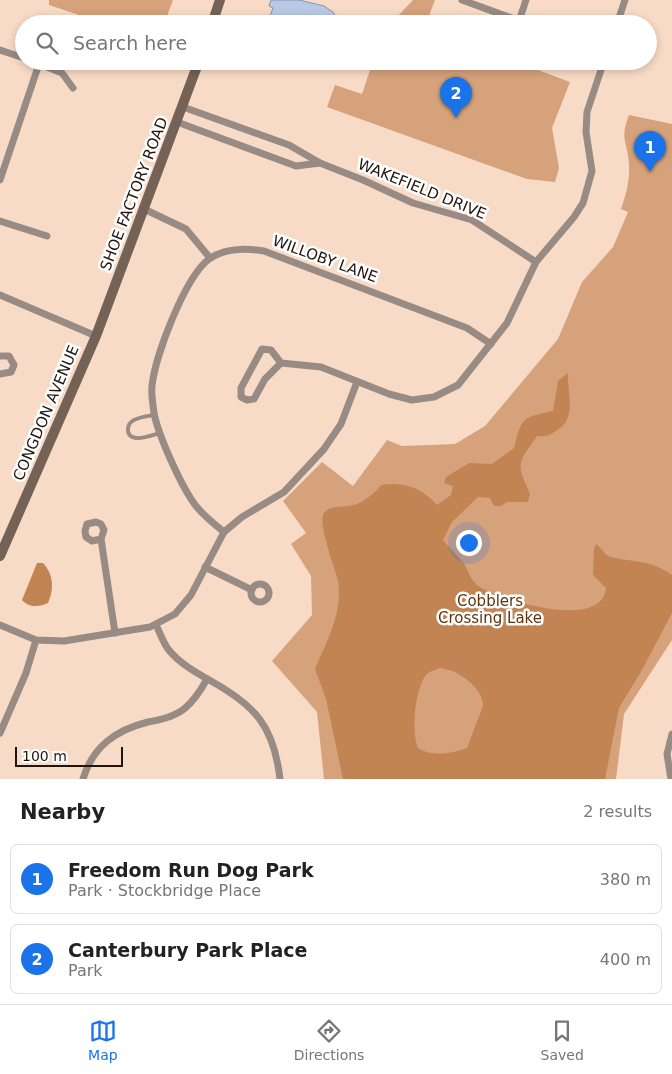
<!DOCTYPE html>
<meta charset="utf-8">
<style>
body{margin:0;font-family:"DejaVu Sans",sans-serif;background:#f2f2f2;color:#222}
.scale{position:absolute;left:15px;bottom:12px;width:108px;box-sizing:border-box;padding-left:5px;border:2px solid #20160f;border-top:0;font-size:14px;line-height:18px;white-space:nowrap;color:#20160f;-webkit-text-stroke:4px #fff;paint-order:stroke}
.you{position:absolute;left:468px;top:542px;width:18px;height:18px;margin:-12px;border:4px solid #fff;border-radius:50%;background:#1a73e8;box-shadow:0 0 0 8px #1a73e833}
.badge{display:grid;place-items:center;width:32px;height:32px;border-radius:50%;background:#1a73e8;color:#fff;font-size:16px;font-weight:700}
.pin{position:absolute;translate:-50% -41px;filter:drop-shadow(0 1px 2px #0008)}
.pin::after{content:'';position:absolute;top:26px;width:18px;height:15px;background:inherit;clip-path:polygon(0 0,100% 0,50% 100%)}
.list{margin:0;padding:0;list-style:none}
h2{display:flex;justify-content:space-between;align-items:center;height:65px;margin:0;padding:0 20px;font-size:21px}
h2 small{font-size:16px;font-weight:400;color:#767676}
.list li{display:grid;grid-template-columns:32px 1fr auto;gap:15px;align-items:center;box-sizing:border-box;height:70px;margin:0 10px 10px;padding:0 10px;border:1px solid #e0e0e0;border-radius:8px}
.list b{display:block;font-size:19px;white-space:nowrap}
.list p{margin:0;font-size:16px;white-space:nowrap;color:#767676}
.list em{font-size:16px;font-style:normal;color:#767676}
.icon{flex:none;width:28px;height:28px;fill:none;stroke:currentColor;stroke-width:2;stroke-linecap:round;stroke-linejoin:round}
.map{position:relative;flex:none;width:672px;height:779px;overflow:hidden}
.search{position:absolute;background:#fff;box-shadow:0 2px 8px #0003;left:15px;right:15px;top:15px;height:55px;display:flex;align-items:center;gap:12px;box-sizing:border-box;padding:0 18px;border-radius:28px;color:#767676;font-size:19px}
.sheet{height:225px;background:#fff}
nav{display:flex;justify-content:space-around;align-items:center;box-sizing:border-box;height:70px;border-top:1px solid #e0e0e0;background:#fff;font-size:14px;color:#767676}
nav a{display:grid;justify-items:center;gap:2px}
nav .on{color:#1a73e8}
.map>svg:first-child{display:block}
</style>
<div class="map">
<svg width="672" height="779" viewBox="0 0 672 779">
<rect width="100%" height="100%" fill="#f8dbc6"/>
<g fill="#d6a27b">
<polygon points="49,0 173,0 164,24 106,24 49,5"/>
<polygon points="413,0 435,0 426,24 387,24 397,17"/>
<polygon points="373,61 514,61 570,82 552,128 559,168 555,182 527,179 327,107 335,85 362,94"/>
<path d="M629,115L672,124V640L624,714L616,779H324L317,712L272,661L312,615L311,576L291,544L306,533L283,501L322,462L353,486L387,440L402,446L455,444L485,426L558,339L582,282L613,247L628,212L621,209C626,195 630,180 629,165C628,141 619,141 629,115Z"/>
</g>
<g fill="#c38453" fill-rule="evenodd">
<path d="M568,373C567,394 578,418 556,431C549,436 545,437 537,436C517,465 516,462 530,494L528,502H507L501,506H494L490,498L478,497L452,522L443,540C449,548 457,554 463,562C469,571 470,581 480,587C504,601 602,631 606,588L593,575L594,549L596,544C602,548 604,555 611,557C634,563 650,559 672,575V613L642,670L619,708L605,779H343L326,699L315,669C327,640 343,613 338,581C335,567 317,523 324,513C329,505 344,508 353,505C363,503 375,493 381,485C403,481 423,488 437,505L451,495L453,486L444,483L446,477L469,463L492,464L514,448C522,416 522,418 553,411L558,381ZM440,668C458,670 483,687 483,706L467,748C451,754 432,757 418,748C411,731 415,689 426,675C430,671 435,670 440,668Z"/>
<path d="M37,563H43C54,575 54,589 48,603C39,607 29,608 22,600Z"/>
</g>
<polygon fill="#b9c9e5" stroke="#8594ae" points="271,0 299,0 324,6 333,12 341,24 267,24 273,8 269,6"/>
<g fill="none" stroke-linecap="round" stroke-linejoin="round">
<path stroke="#978b83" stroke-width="4" d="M154,415C148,416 140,417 134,420C126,424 125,437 136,438C143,439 153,435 160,433"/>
<g stroke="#978b83" stroke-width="7">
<polyline points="462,0 528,24"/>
<polyline points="519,21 526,0"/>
<polyline points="617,24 625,0"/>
<polyline points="0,50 24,58"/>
<polyline points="32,61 62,73 73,88"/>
<polyline points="183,107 289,145 320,163 363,180 413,203 472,220 536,262"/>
<polyline points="177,122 296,166 320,163"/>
<polyline points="0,180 39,64"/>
<polyline points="144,209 186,229 210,258"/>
<polyline points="0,221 47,236"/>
<polyline points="0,295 96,336"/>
<polyline points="0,356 9,356 14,365 11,372 0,374"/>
<polyline points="281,363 271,350 262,349 241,388 241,397 247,400 254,399 265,379 281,363 321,367 389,394 412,400 434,397 458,385 507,323 536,262 574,217 583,203 592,171 586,132 587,112 604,61"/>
<path d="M224,532C214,524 204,516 196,506C182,488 158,435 154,413C153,404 151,395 152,386C155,356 185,277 209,259C225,248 246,248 264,251L467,328L491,344"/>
<polyline points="101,539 92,541 86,537 85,531 87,524 96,522 101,524 104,530 101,539 115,633"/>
<polyline points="205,567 252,590"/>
<circle cx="260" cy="593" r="9"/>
<polyline points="0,625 36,640 64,641 150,627 175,614 191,595 224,532 242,517 284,492 324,449 341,424 357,382"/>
<path d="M156,625C160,633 163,642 168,649C179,663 195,672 211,681C256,706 274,727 280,779"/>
<polyline points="0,733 26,673 36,640"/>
<path d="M83,779C93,746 116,730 148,722C160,720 174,717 184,709C194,701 201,690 207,679"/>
<polyline points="671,779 667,754 672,734"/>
</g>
<g stroke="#746256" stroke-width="10">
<polyline points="212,24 220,0"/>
<polyline points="0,556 96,336 199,61"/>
</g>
</g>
<g text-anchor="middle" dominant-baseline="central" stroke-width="5" stroke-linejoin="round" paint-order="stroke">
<g font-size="15" fill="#20160f" stroke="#fff">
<text transform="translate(422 189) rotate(22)">WAKEFIELD DRIVE</text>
<text transform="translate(134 194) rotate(-69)">SHOE FACTORY ROAD</text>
<text transform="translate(325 259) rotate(20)">WILLOBY LANE</text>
<text transform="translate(46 413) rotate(-67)">CONGDON AVENUE</text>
</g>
<g font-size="15" fill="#5e340d" stroke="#fff">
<text x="490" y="601">Cobblers<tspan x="490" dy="17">Crossing Lake</tspan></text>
</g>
</g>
</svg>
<div class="scale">100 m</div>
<div class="you"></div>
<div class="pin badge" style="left:650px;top:172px">1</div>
<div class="pin badge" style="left:456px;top:118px">2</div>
<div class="search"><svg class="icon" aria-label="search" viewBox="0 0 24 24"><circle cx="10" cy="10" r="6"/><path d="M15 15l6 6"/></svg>Search here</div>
</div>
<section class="sheet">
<h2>Nearby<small>2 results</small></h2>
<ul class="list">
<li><span class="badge">1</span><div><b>Freedom Run Dog Park</b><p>Park · Stockbridge Place</p></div><em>380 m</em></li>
<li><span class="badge">2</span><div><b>Canterbury Park Place</b><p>Park</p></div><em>400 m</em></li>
</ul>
</section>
<nav>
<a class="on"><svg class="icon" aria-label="map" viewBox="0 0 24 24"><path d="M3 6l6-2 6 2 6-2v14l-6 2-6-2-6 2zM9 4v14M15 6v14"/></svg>Map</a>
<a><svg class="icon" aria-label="directions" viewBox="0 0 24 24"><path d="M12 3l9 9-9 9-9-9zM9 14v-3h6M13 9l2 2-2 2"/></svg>Directions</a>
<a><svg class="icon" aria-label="saved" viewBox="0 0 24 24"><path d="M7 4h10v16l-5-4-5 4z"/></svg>Saved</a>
</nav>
